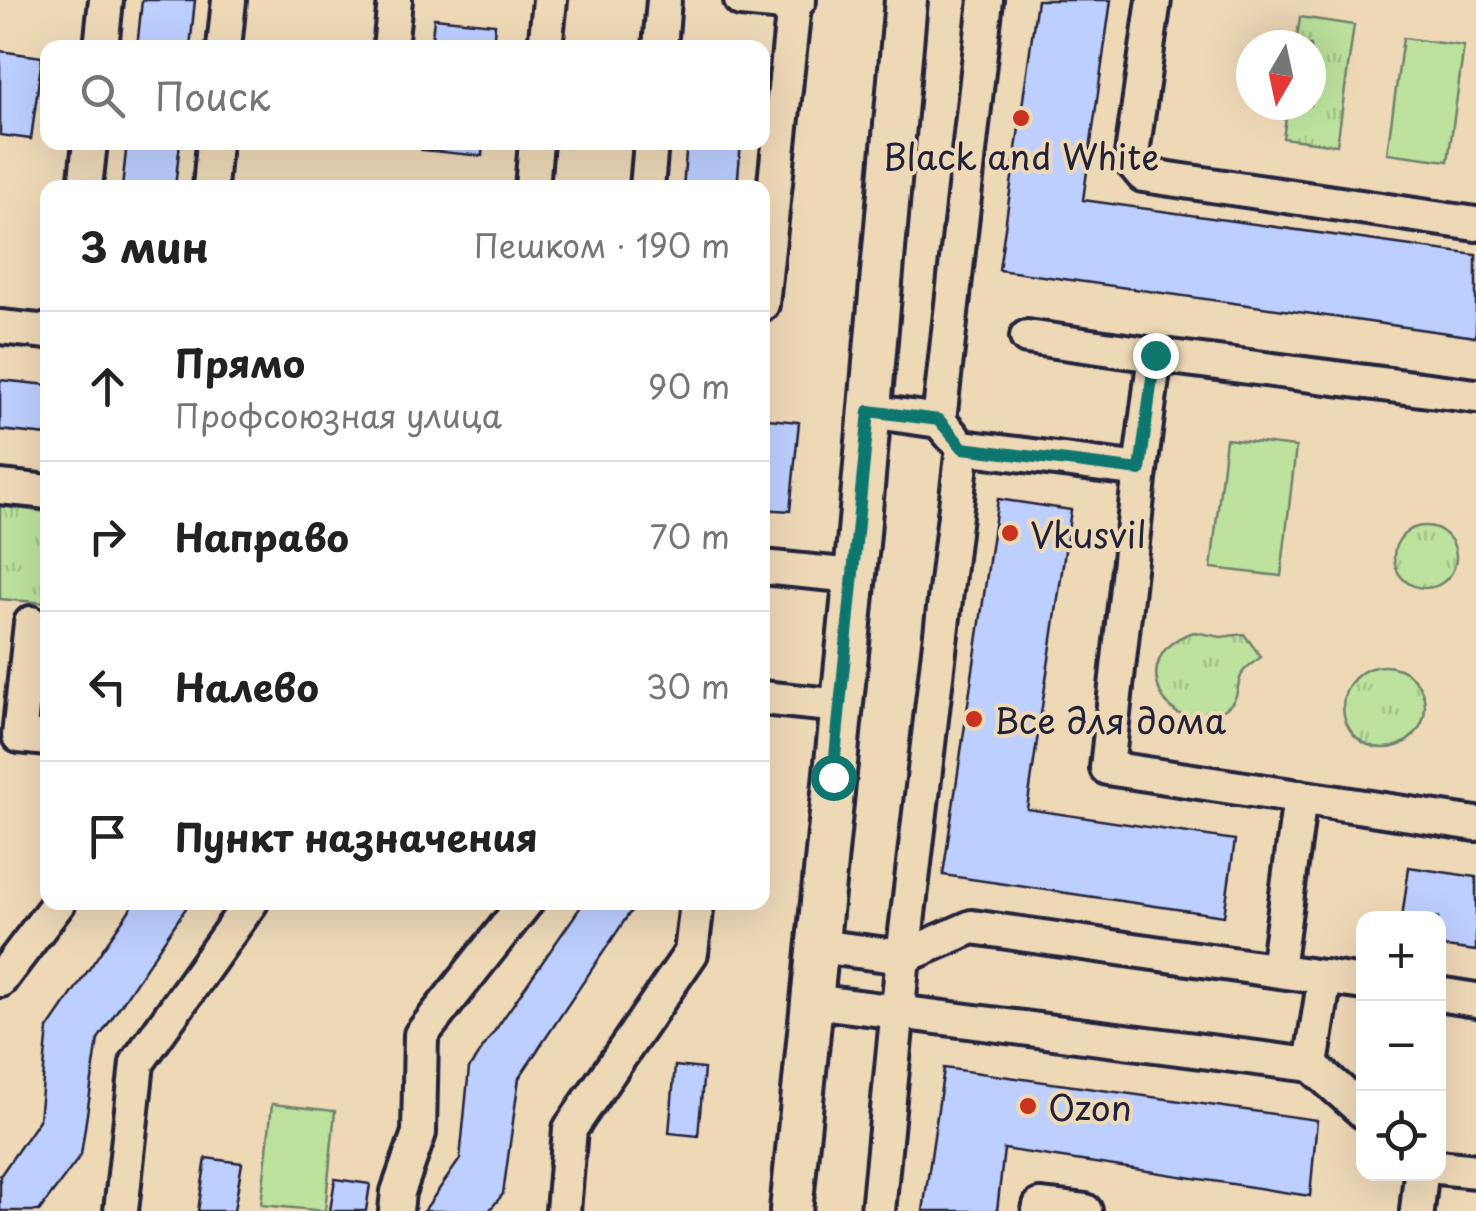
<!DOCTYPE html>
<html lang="ru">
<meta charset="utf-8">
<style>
body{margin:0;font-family:"Playpen Sans",sans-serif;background:#f2f2f2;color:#222}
.controls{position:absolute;right:30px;bottom:30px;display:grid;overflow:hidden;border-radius:20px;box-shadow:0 10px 40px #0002}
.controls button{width:90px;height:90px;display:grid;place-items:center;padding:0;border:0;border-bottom:2px solid #e0e0e0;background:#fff;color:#222;font:50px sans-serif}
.compass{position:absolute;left:1236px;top:30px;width:90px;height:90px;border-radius:50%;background:#fff;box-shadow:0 10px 40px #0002;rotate:189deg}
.stop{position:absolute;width:30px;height:30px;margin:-22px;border:8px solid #0f766e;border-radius:50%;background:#fff}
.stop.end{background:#0f766e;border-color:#fff;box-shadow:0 2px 10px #0008}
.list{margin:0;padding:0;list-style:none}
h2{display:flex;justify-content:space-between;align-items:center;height:130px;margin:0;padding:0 40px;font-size:42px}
h2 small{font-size:32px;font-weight:400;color:#767676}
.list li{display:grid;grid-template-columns:65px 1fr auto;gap:30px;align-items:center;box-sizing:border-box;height:150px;padding:0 40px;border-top:2px solid #e0e0e0}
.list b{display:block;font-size:38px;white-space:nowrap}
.list p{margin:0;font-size:32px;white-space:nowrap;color:#767676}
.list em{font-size:32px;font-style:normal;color:#767676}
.icon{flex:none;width:55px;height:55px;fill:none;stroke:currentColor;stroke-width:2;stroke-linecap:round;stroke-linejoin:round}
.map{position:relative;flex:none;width:1476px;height:1211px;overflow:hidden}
.search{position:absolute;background:#fff;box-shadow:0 10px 40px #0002;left:40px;top:40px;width:730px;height:110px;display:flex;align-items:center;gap:25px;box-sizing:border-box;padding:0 35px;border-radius:20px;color:#767676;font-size:38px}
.panel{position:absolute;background:#fff;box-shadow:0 10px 40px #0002;left:40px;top:180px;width:730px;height:730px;border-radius:20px}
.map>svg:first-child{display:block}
</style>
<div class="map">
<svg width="1476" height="1211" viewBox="0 0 1476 1211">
<defs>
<pattern id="grass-tufts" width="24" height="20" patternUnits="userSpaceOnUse" patternTransform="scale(2.5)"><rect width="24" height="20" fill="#bce29d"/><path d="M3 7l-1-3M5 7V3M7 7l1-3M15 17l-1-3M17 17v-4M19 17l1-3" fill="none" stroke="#a1c288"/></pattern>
</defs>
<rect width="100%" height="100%" fill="#eed9b7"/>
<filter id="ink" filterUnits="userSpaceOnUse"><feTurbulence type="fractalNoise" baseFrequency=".01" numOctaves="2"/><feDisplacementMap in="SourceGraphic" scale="20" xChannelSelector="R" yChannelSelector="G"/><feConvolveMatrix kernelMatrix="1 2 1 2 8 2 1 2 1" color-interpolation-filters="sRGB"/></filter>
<g filter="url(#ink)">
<g fill="url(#grass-tufts)" stroke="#6f826c" stroke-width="2.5">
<polygon points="1300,17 1354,25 1337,145 1283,138 1288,105 1311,105 1311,45 1296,45"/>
<polygon points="0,506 47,512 47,603 0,599"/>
<circle cx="1425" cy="557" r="31"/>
<path d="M1194,632L1221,637L1244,634L1261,657C1256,661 1246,667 1243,672C1234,687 1243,698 1222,711C1169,746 1120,654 1194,632Z"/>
<circle cx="1384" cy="707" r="41"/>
</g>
<g fill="#bce29d" stroke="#6f826c" stroke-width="2.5">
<polygon points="1403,38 1464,46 1448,161 1387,153"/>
<polygon points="1226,439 1296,447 1281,576 1211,568"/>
<polygon points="272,1104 335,1111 325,1211 261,1205"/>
</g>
<g fill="#bccfff" stroke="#22223b" stroke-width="2.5">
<polygon points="142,0 195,0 190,48 137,48"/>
<polygon points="1037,0 1111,0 1083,200 1476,255 1476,337 999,270"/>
<polygon points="434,18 495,24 493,48 431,48"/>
<polygon points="0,51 42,57 31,139 0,135"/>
<polygon points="127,142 180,142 175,188 122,188"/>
<polygon points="422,142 483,142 482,156 421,150"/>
<polygon points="687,142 741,142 737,188 683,188"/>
<polygon points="0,380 48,385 48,435 0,430"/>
<polygon points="768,419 799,422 790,511 762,509"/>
<polygon points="998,499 1071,510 1027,809 1235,840 1224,916 943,875"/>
<polygon points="1409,867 1476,877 1476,951 1438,946 1438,918 1402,918"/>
<polygon points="135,902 190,902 98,1039 81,1155 39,1211 0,1211 0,1176 39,1120 48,1029"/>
<polygon points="584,902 637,902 519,1078 503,1194 489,1211 424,1211 460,1159 469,1068"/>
<polygon points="675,1066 704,1069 698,1136 669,1133"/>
<polygon points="944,1068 1317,1120 1310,1196 1004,1149 997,1211 923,1211"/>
<polygon points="206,1158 242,1163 234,1211 198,1211"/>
<polygon points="335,1179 370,1184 366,1211 330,1211"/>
</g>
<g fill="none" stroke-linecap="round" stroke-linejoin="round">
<g stroke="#22223b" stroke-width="40">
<g id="minor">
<polyline points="741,0 794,5"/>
<polyline points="1154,0 1132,154 1133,163 1143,175 1476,224"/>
<polyline points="101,48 106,0"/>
<polyline points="224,48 229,0"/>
<polyline points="390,48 395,0"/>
<polyline points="545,48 550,0"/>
<polyline points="660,48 664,0"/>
<polyline points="85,188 90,142"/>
<polyline points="210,188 214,142"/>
<polyline points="532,188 536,142"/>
<polyline points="647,188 651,142"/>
<polyline points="762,304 794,5 799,0"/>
<polyline points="0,327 48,332"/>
<polyline points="1027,337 1155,355"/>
<polyline points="869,411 939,421 953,437"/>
<polyline points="939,421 986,0"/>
<polyline points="1140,470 1107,768 1476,824"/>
<polyline points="0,487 48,492"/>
<polyline points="762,567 854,576"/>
<polyline points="31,623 19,736 48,739"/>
<polyline points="762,698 841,706"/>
<polyline points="818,946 903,957 972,927 1364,983"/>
<polyline points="1277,970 1300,797"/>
<polyline points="1325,977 1311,1065 1364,1112"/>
<polyline points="0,980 59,902"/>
<polyline points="1438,994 1476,1000"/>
<polyline points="812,1001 1311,1065"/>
<polyline points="1438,1167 1476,1171"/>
<polyline points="121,1211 137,1063 251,902"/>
<polyline points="396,1211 398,1192 419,1133 421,1035 526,902"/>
<polyline points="563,1211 570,1129 691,953 697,902"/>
<polyline points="878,1211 903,957 963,447 1140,470 1155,355 1476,396"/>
<polyline points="1039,1211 1040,1206 1085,1211"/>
<polyline points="1417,1211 1421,1174"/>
</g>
</g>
<g stroke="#22223b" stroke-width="48">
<polyline id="major" points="791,1211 858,544 906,0"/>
</g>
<use href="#minor" stroke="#eed9b7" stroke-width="32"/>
<use href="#major" stroke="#eed9b7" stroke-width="40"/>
</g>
</g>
<g fill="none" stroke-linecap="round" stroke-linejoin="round" filter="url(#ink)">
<polyline stroke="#0f766e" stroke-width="12" points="833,777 869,411 939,420 963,448 1140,470 1155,355"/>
</g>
<g fill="#c8321e" stroke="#eed9b7" stroke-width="4">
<circle cx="1021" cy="118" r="10"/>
<circle cx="1010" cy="533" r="10"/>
<circle cx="974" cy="719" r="10"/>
<circle cx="1028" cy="1106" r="10"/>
</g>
<g text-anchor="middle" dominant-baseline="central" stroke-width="8" stroke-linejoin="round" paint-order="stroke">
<g font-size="35" fill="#22223b" stroke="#eed9b7" text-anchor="start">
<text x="1021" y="155" text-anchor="middle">Black and White</text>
<text x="1030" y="533">Vkusvil</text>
<text x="994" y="719">Все для дома</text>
<text x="1048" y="1106">Ozon</text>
</g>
</g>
</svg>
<div class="controls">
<button>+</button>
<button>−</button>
<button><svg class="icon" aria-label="locate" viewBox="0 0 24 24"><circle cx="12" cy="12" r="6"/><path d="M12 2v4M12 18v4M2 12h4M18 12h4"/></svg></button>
</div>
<svg class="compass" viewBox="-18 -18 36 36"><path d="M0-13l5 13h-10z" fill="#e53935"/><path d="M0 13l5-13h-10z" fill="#767676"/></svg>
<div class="stop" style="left:833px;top:777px"></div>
<div class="stop end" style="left:1155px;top:355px"></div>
<div class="search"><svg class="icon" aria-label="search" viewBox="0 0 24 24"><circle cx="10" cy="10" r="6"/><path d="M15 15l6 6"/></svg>Поиск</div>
<section class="panel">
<h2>3 мин<small>Пешком · 190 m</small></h2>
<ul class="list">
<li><svg class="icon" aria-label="ahead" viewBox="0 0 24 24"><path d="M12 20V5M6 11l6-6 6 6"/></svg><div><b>Прямо</b><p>Профсоюзная улица</p></div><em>90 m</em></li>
<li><svg class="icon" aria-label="right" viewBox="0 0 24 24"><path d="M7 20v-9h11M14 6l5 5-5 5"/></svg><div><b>Направо</b></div><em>70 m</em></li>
<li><svg class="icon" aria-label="left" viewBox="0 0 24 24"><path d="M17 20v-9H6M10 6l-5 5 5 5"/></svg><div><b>Налево</b></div><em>30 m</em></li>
<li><svg class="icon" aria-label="arrive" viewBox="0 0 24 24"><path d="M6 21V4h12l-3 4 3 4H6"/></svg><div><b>Пункт назначения</b></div></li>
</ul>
</section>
</div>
